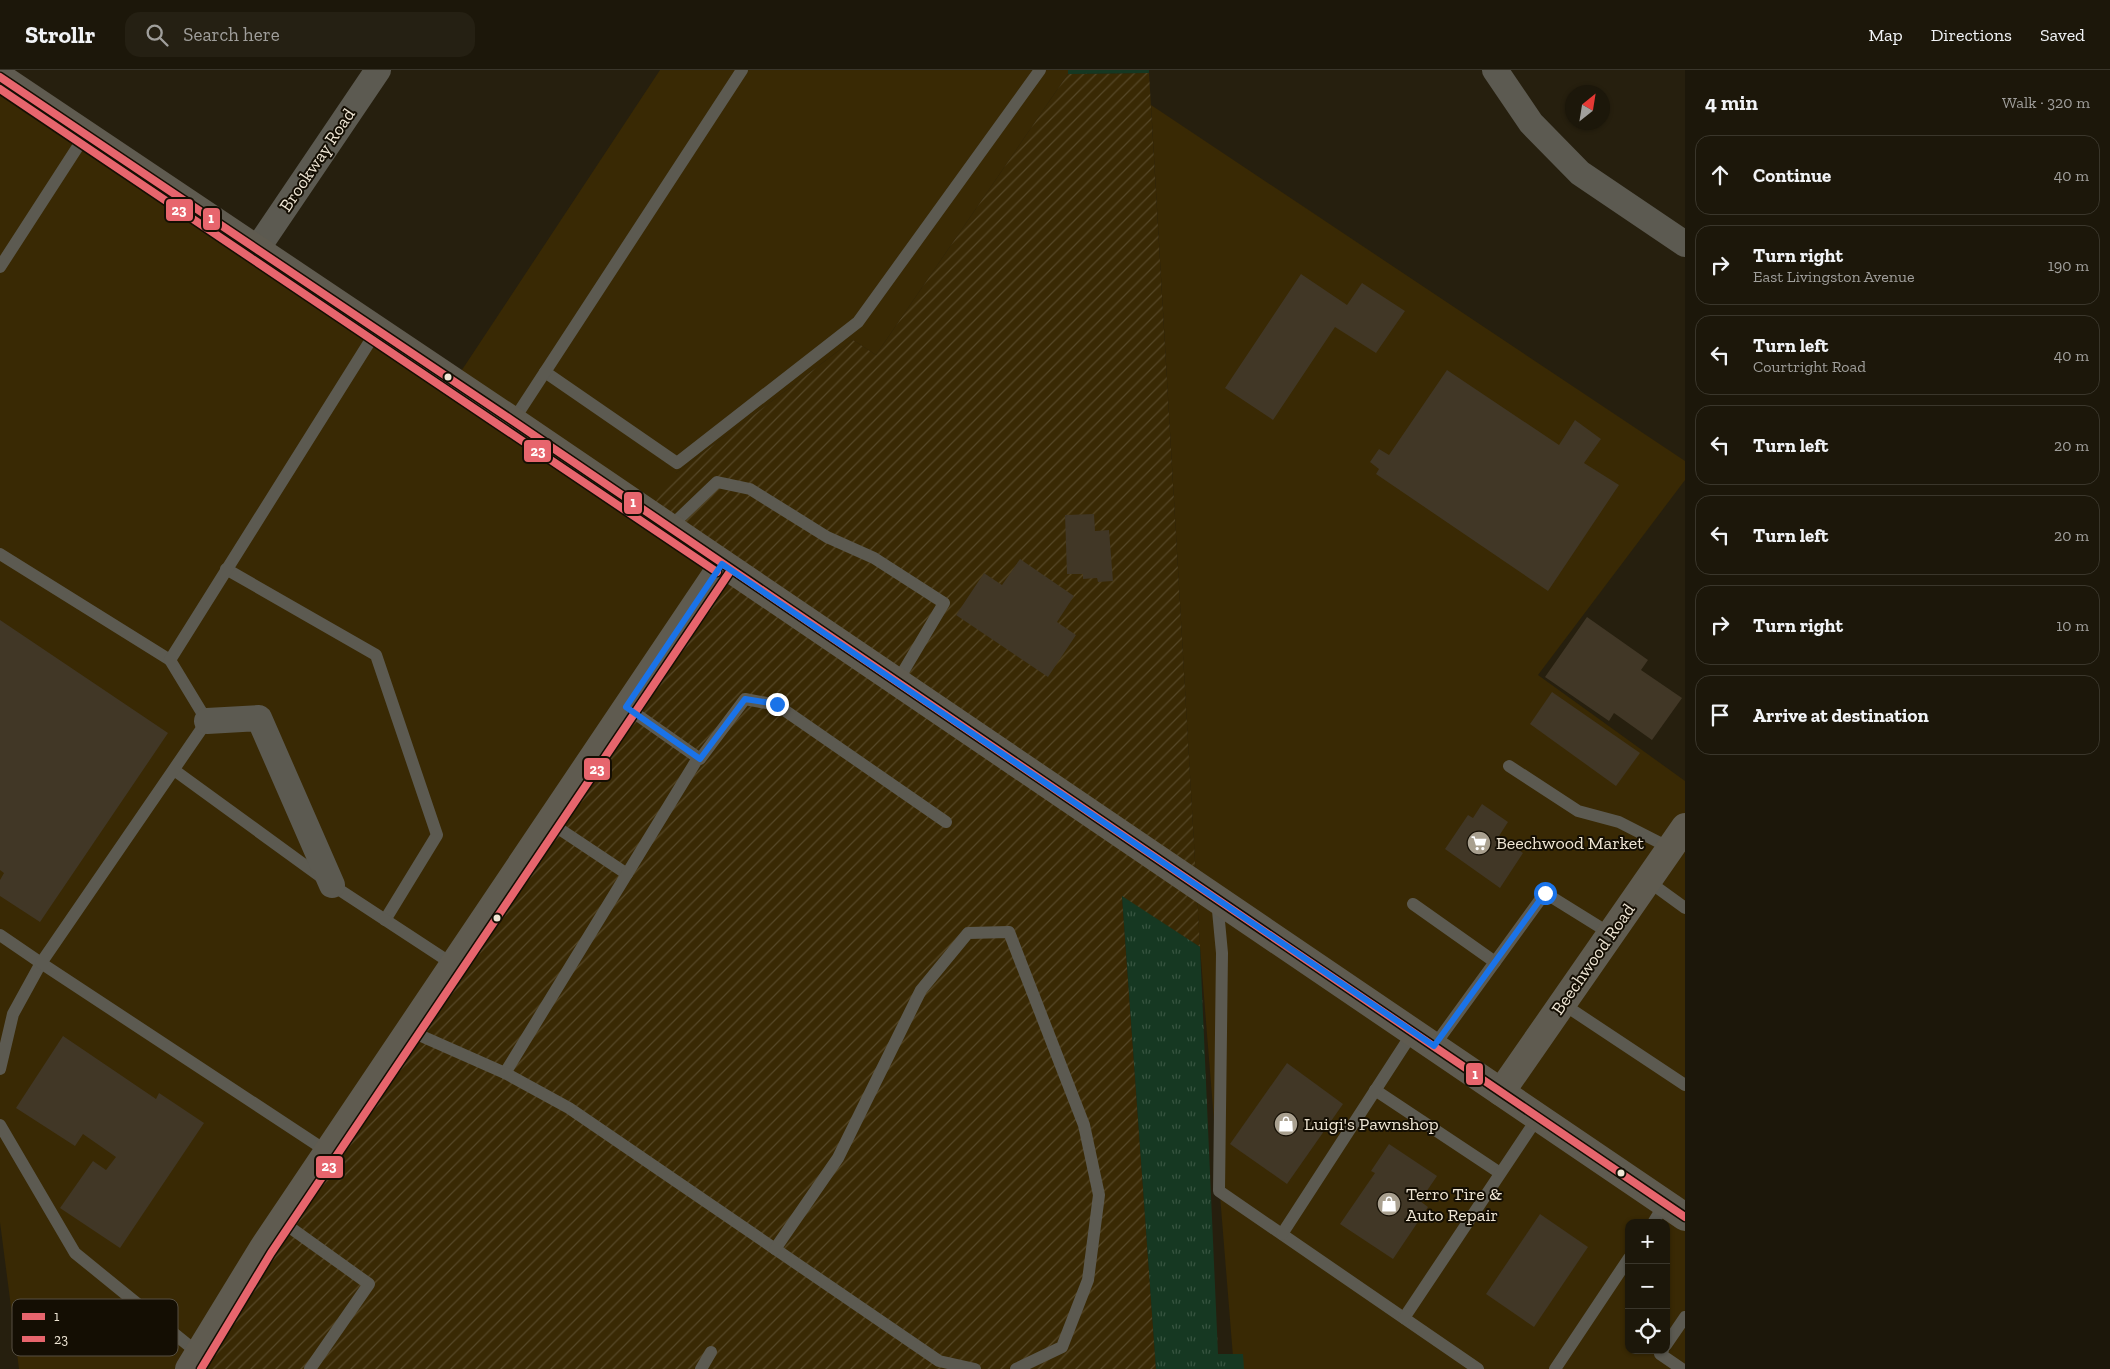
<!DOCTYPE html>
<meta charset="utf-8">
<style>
body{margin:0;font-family:"Zilla Slab",serif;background:#252013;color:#f1f3f6}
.controls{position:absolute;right:15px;bottom:15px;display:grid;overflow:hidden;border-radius:10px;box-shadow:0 1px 4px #0004}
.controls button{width:45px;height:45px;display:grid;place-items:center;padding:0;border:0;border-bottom:1px solid #3a362b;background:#1c170a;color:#f1f3f6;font:25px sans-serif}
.compass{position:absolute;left:1565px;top:15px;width:45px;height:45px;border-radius:50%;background:#1c170a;box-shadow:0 1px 4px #0004;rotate:30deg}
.stop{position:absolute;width:15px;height:15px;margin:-11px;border:4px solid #1a73e8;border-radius:50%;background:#fff}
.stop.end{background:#1a73e8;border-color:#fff;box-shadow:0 1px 5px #0008}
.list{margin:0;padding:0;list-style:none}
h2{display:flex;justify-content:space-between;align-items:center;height:65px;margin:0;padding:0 20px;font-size:21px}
h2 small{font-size:16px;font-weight:400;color:#a09f9c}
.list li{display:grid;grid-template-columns:32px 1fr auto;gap:15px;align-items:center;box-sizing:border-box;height:80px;margin:0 10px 10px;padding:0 10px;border:1px solid #3a362b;border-radius:15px}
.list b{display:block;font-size:19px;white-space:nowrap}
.list p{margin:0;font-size:16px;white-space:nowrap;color:#a09f9c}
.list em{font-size:16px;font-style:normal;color:#a09f9c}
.icon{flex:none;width:28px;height:28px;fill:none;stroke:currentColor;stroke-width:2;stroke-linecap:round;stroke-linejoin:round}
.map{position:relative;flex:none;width:1685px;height:1299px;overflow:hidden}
header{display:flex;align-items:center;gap:30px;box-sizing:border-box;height:70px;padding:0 25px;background:#1c170a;border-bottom:1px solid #3a362b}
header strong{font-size:24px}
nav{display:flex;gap:28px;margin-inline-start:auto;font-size:18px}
.search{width:350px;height:45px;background:#252013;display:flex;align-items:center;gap:12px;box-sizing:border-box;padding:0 18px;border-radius:15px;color:#a09f9c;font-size:19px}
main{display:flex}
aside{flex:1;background:#1c170a}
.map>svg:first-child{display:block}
</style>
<header>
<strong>Strollr</strong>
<div class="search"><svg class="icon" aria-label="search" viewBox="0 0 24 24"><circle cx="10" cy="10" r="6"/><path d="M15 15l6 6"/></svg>Search here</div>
<nav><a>Map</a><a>Directions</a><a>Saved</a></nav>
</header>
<main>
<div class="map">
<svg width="1685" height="1299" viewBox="0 0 1685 1299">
<defs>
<pattern id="industrial-furrows" width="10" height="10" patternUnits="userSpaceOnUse" patternTransform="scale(1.25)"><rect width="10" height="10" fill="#392904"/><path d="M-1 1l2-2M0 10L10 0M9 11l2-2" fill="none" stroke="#564828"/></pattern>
<pattern id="grass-tufts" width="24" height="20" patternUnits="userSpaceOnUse" patternTransform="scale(1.25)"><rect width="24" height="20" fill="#163822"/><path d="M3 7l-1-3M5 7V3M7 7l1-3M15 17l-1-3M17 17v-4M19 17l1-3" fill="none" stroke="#385541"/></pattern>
</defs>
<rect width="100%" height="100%" fill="#261f0e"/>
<g fill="#392904" fill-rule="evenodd">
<polygon points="660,0 1068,0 1068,4 876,285 853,270 676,403 720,494 187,1299 19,1299 0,1152 0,6 454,312"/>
<path d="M1151,35L1685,391V410L1538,605L1685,711V1299H1234L1200,877ZM1629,1153H1666V1280H1629Z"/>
</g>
<polygon fill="url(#industrial-furrows)" points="1149,3 1200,877 1122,827 1156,1299 187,1299 720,495 647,444 676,403 853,270 876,285 1068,4"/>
<g fill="url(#grass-tufts)">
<polygon points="1068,0 1149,0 1149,3 1068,4"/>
<polygon points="1122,826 1200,877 1218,1284 1243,1284 1244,1299 1156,1299"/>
</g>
<g fill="#413726">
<polygon points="1301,204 1347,235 1362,213 1405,241 1376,283 1335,257 1273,350 1225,318"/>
<polygon points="1447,300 1559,375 1575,350 1601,369 1584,393 1619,415 1548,521 1376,404 1379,399 1370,392 1379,379 1389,385"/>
<polygon points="1094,444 1095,461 1109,460 1113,511 1098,512 1097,508 1083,509 1083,504 1067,504 1065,445"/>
<polygon points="1020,489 1074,526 1057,552 1076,565 1048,607 956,545 984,503 1002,515"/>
<polygon points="1587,547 1648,590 1641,600 1682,628 1652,670 1614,643 1609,651 1545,607"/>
<polygon points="0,550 168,663 40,852 0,826 0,810 4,803 0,800"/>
<polygon points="1552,622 1640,683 1616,716 1530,654"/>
<polygon points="1482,734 1508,752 1499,766 1523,783 1500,818 1445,779 1468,745 1473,748"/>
<polygon points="63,966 156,1029 159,1023 204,1053 120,1178 60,1138 93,1091 106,1100 116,1087 83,1064 75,1076 16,1038"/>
<polygon points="1287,993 1343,1034 1287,1114 1230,1074"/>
<polygon points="1389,1074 1437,1106 1420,1131 1428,1137 1393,1189 1340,1154 1375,1103 1371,1101"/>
<polygon points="1540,1144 1588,1177 1534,1257 1486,1224"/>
</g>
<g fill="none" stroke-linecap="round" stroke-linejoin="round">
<g stroke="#5c5a51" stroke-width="12">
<polyline points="0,197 86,64"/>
<polyline points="545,302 677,393 858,252 1040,0"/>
<polyline points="513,351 742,0"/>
<polyline points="669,458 717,412 750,419 827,467 874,488 944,533 897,612"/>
<polyline points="0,484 170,590"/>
<polyline points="226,499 376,585 437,765 385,850"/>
<polyline points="626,637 700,689 745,629 777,635 946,752"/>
<polyline points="1509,696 1578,741 1619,752 1670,778"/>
<polyline points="174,700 332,815 454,895"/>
<polyline points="549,752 627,804"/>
<polyline points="1648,811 1685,838"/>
<polyline points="1217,830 1222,883 1219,1121 1478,1299"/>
<polyline points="1413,834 1495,892"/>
<polyline points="0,865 41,893 13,944 0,999"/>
<polyline points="1563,934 1685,1015"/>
<polyline points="410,961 505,1003 698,688"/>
<polyline points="1434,976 1545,823 1611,864"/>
<polyline points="505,1003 569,1038 939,1291 975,1299"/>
<polyline points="1375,1020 1500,1103"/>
<polyline points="0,1055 75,1183 198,1283"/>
<polyline points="328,1082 41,893 207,651 170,590 377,260"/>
<polyline points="281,1151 369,1214 310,1299"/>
<polyline points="1653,1153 1665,1133"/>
<polyline points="1282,1164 1413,962"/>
<polyline points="775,1179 838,1088 921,920 968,863 1009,862 1084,1055 1099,1125 1088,1210 1062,1277 1016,1299"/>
<polyline points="1404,1248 1538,1047"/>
<polyline points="1666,1275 1685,1247"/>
<polyline points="1663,1280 1660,1284 1682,1299"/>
<polyline points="701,1299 711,1282"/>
<polyline points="1555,1299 1629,1188"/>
</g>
<g stroke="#5c5a51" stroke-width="26">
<polyline points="1495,0 1531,53 1580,103 1685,174"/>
<polyline points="257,179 378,0"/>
<polyline points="207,651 259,648 332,815"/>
</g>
<g stroke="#5f5b50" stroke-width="28">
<polyline points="0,7 513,351 1685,1147"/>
<polyline points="1501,1022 1685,757"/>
<polyline points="189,1299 263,1178 723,494"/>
</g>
<g stroke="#140e03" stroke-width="11">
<polyline id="bus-1" points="0,7 513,351 1685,1147"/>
</g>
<g stroke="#140e03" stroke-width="11">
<g id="bus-2">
<polyline points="0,19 717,502"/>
<polyline points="201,1299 271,1183 731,500"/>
</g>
</g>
<use href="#bus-1" stroke="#e7656d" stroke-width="8"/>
<use href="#bus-2" stroke="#e7656d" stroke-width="8"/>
</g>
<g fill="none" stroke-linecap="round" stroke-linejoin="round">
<polyline stroke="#1a73e8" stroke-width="6" points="777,634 745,629 700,689 626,637 722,494 1434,976 1545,823"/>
</g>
<defs>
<g id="supermarket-disc" transform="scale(1.25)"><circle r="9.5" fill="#a9a08f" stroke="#140e03"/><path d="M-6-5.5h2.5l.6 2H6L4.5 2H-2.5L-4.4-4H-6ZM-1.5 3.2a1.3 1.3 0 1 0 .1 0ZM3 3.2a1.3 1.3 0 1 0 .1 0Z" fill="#fff"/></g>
<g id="shop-disc" transform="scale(1.25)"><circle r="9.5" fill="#a9a08f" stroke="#140e03"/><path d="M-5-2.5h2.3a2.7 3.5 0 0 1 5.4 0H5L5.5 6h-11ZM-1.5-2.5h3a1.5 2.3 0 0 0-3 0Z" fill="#fff"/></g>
</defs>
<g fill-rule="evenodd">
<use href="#supermarket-disc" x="1479" y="773"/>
<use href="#shop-disc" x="1286" y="1054"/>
<use href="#shop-disc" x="1389" y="1134"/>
</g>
<g fill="#efe6d5" stroke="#140e03" stroke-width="2">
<circle cx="448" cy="307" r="4.5"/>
<circle cx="497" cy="848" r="4.5"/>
<circle cx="1621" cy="1103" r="4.5"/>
</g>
<g text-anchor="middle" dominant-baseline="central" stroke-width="4" stroke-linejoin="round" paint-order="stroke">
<g font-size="18" fill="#efe6d5" stroke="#140e03">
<text transform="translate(317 90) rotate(-56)">Brookway Road</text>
<text transform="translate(1593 889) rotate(-55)">Beechwood Road</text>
</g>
<g font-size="18" fill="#efe6d5" stroke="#140e03" text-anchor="start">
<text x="1496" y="773">Beechwood Market</text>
<text x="1304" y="1054">Luigi's Pawnshop</text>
<text x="1406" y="1124">Terro Tire &amp;<tspan x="1406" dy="21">Auto Repair</tspan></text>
</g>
</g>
<rect x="12" y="1229" width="166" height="57" rx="8" fill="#140e03" stroke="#564f42" stroke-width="1"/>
<rect x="22" y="1243" width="23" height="7" fill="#e7656d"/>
<rect x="22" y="1266" width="23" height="6" fill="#e7656d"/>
<g font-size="14" fill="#efe6d5">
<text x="54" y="1251">1</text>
<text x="54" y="1274">23</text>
</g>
<g stroke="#140e03" stroke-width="2">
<rect x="165" y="128" width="29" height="24" rx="5" fill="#e7656d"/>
<rect x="202" y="137" width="19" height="24" rx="5" fill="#e7656d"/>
<rect x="523" y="369" width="29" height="24" rx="5" fill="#e7656d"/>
<rect x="623" y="421" width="20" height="24" rx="5" fill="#e7656d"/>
<rect x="583" y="687" width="28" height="24" rx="5" fill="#e7656d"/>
<rect x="1465" y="992" width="19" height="24" rx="5" fill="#e7656d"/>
<rect x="315" y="1085" width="29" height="24" rx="5" fill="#e7656d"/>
</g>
<g font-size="14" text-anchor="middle" font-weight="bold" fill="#fff">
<text x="179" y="145">23</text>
<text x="211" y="153">1</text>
<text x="538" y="386">23</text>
<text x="633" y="437">1</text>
<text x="597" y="704">23</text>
<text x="1475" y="1009">1</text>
<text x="329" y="1101">23</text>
</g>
</svg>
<div class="controls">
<button>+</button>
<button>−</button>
<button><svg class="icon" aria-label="locate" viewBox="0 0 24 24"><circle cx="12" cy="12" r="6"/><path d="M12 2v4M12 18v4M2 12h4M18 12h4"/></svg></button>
</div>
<svg class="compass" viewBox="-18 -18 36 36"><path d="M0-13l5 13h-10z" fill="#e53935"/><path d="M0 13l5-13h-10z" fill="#a09f9c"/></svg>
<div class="stop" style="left:1545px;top:823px"></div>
<div class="stop end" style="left:777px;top:634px"></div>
</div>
<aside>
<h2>4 min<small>Walk · 320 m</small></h2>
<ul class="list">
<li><svg class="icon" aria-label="ahead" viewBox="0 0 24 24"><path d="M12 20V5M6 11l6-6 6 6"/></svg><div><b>Continue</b></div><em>40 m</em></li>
<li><svg class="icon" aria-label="right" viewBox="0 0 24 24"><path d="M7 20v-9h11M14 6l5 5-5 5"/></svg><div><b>Turn right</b><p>East Livingston Avenue</p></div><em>190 m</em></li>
<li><svg class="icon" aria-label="left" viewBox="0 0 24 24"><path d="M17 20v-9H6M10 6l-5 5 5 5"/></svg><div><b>Turn left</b><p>Courtright Road</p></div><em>40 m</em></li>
<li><svg class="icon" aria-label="left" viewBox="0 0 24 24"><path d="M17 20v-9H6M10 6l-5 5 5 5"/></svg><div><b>Turn left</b></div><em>20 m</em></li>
<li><svg class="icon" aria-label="left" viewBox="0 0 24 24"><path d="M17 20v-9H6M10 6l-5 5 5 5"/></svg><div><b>Turn left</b></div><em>20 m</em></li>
<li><svg class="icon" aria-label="right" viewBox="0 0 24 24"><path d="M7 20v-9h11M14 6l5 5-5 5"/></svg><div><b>Turn right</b></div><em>10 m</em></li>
<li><svg class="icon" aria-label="arrive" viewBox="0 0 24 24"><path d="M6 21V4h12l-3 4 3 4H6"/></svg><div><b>Arrive at destination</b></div></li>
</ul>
</aside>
</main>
